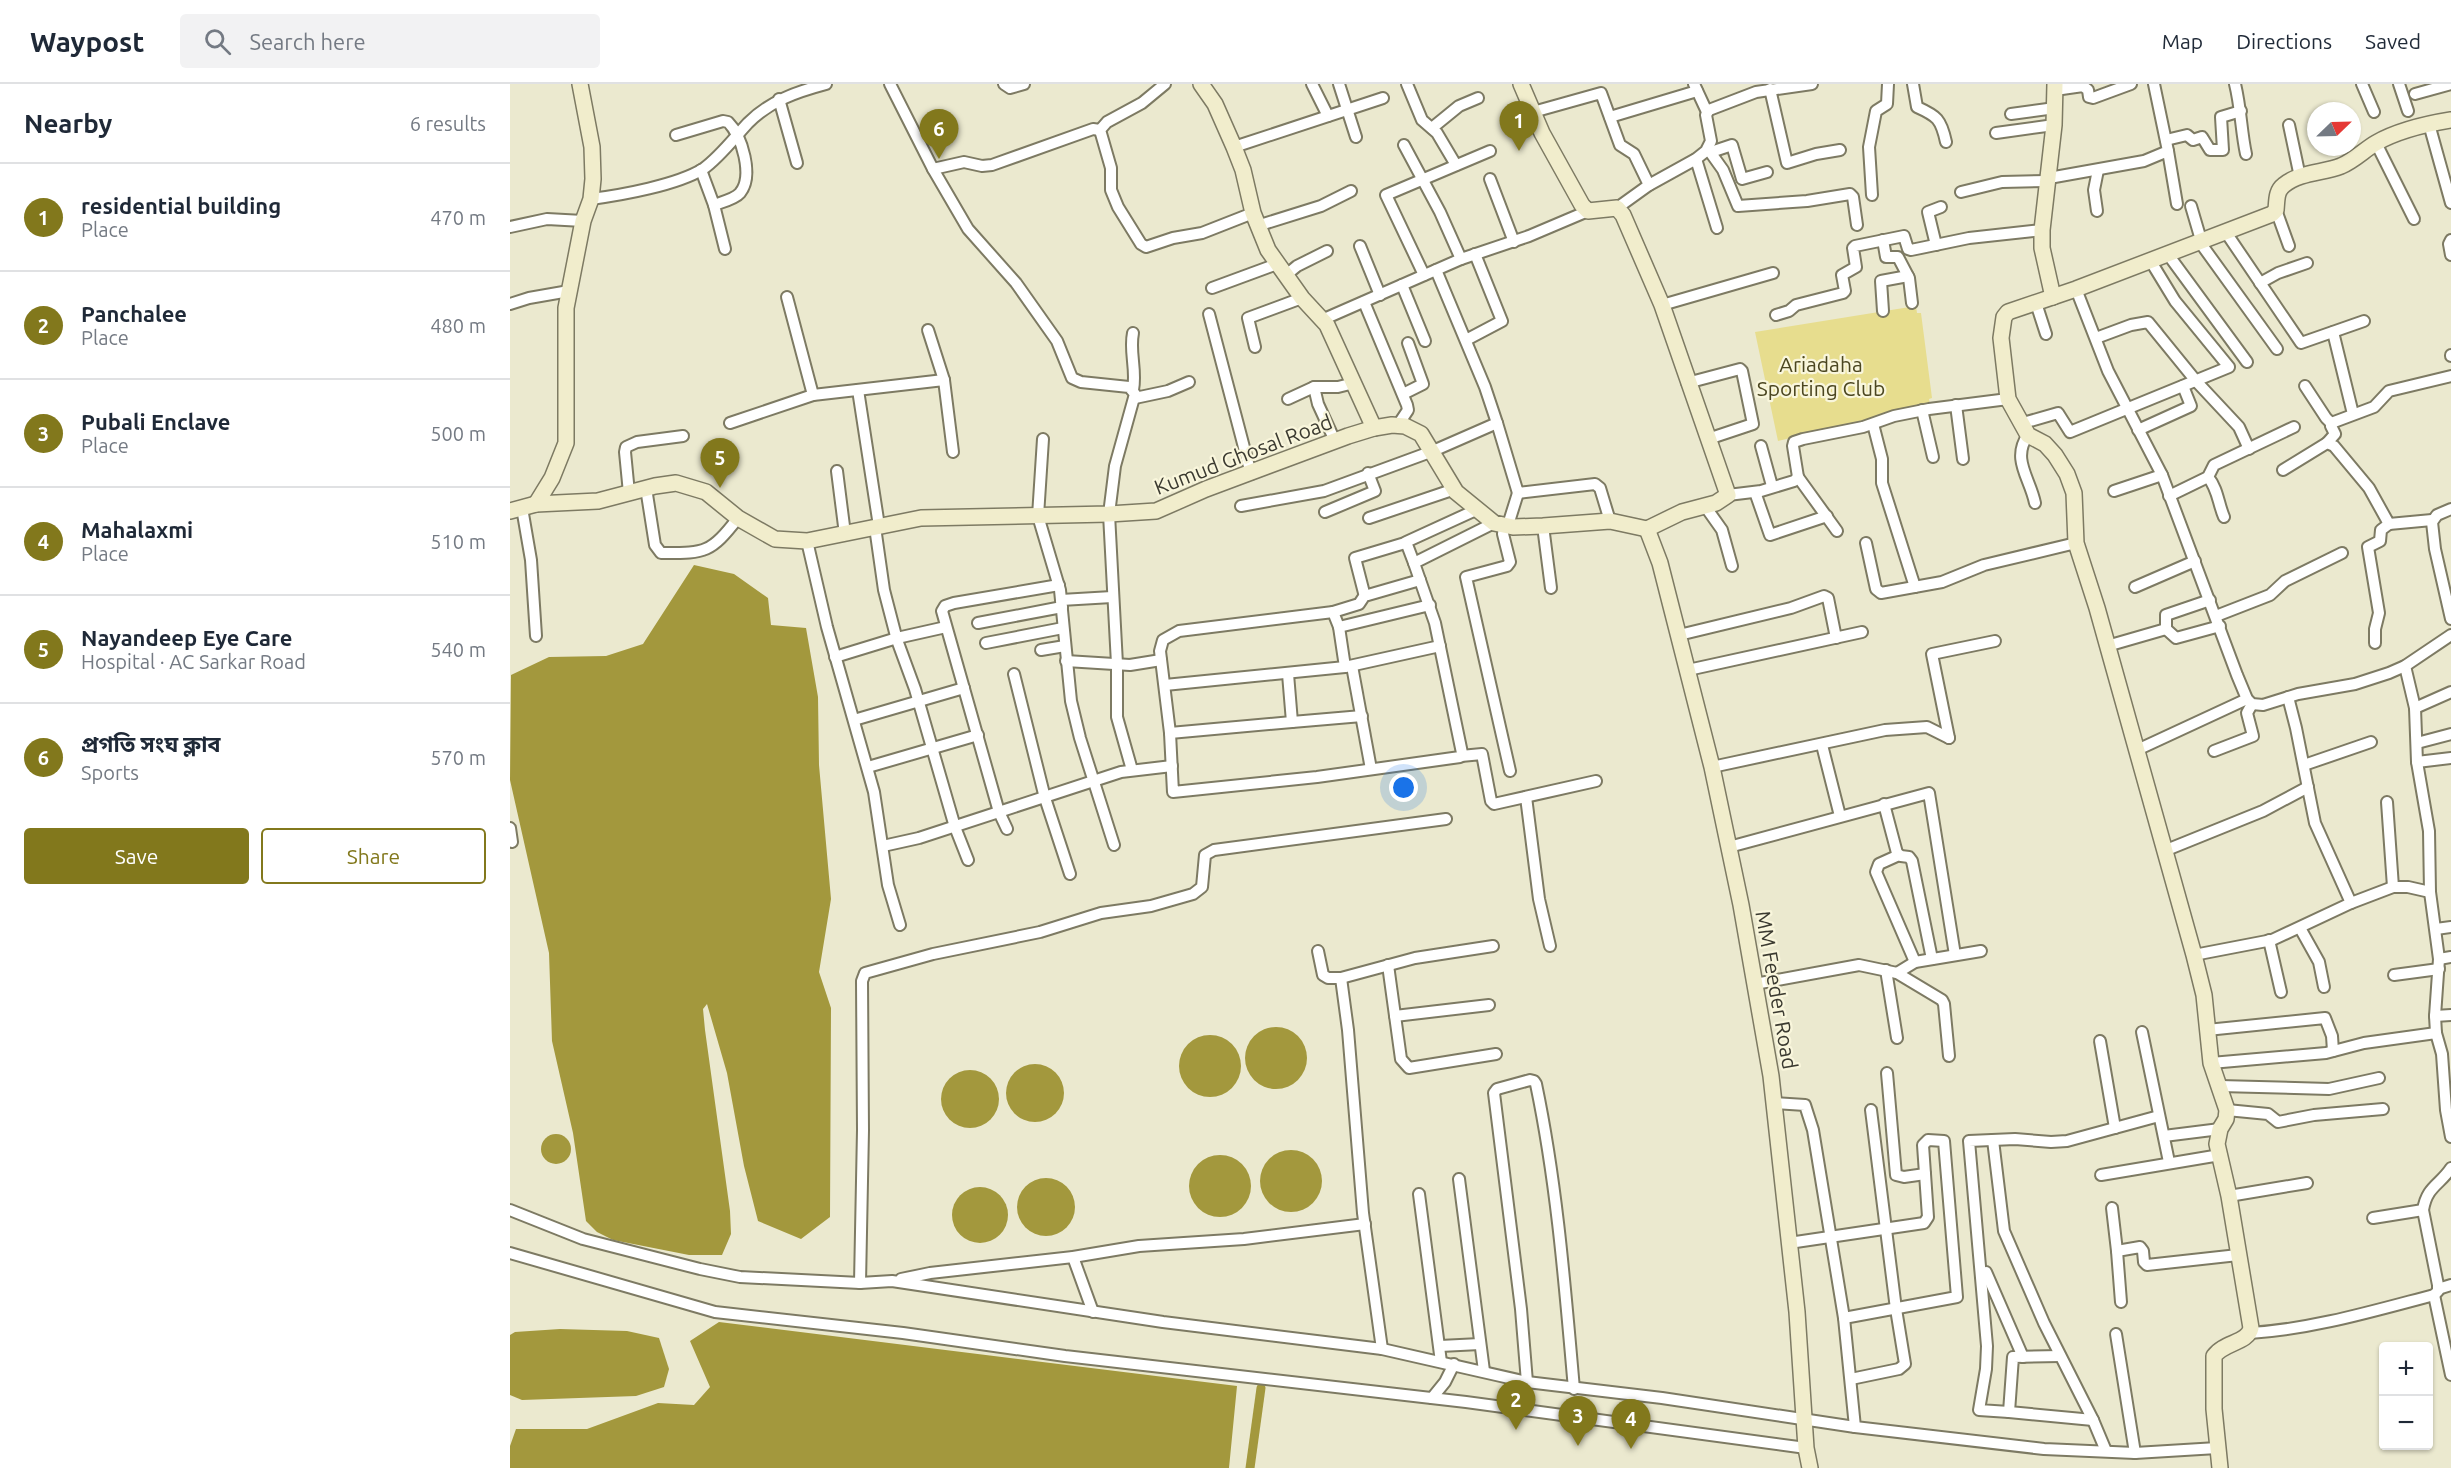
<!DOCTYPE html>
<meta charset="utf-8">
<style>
body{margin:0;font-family:Ubuntu,"Noto Sans Bengali",sans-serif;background:#f2f2f3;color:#1f2937}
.controls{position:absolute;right:18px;bottom:18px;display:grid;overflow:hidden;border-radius:6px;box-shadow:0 2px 4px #0004}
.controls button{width:54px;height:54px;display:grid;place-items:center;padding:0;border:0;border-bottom:2px solid #e0e1e3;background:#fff;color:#1f2937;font:30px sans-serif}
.compass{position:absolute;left:1797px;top:18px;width:54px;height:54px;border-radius:50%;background:#fff;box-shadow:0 2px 4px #0004;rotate:67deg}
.you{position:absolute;left:894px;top:704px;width:21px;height:21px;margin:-15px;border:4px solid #fff;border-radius:50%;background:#1a73e8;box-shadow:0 0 0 9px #1a73e833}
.badge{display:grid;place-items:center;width:39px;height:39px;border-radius:50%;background:#82781c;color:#fff;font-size:20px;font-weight:700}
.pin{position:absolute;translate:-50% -50px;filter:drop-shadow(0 2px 3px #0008)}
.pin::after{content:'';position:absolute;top:32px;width:21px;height:18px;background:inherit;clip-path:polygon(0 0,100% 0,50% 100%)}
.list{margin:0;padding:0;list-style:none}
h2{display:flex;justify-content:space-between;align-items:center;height:78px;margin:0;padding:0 24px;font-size:26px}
h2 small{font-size:20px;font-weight:400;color:#747a83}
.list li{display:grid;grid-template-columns:39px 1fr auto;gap:18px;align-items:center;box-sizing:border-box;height:108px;padding:0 24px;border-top:2px solid #e0e1e3}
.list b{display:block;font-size:22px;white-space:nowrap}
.list p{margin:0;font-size:20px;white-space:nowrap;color:#747a83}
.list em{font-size:20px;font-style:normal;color:#747a83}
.actions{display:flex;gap:12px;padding:18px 24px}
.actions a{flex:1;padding:14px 0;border:2px solid #82781c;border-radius:6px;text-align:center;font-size:21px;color:#82781c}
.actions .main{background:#82781c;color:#fff}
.icon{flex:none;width:33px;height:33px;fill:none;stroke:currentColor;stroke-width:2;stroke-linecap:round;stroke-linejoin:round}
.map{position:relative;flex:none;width:1941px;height:1384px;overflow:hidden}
header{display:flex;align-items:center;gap:36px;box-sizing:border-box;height:84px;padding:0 30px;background:#fff;border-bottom:2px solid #e0e1e3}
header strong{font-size:28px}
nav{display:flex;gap:33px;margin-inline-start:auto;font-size:21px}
.search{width:420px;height:54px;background:#f2f2f3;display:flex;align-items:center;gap:15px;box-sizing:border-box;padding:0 21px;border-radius:6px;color:#747a83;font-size:22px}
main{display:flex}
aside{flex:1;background:#fff}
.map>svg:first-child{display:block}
</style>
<header>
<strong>Waypost</strong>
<div class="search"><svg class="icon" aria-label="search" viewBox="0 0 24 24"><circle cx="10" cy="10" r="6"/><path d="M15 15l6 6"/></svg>Search here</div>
<nav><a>Map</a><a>Directions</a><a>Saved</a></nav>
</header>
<main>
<aside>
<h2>Nearby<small>6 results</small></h2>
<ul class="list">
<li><span class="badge">1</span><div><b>residential building</b><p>Place</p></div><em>470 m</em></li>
<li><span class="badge">2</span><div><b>Panchalee</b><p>Place</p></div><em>480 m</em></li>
<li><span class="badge">3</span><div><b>Pubali Enclave</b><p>Place</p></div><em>500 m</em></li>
<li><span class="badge">4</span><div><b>Mahalaxmi</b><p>Place</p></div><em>510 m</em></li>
<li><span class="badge">5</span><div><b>Nayandeep Eye Care</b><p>Hospital · AC Sarkar Road</p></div><em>540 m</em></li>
<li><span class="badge">6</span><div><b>প্রগতি সংঘ ক্লাব</b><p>Sports</p></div><em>570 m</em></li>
</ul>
<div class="actions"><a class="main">Save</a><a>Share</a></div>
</aside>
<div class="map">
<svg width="1941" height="1384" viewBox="0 0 1941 1384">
<rect width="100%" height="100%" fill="#ebe9cf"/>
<polygon fill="#e7dd8e" points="1406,222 1407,229 1411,229 1422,314 1419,315 1420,320 1268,357 1245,248"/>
<g fill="#a3983d">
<polygon points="184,481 224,490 258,514 261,541 296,544 308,613 309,681 321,815 309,888 321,924 320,1133 291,1155 248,1137 234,1082 217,989 197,920 193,925 195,946 220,1127 221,1150 212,1171 179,1171 103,1156 87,1148 76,1137 63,1049 42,957 39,869 0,696 1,591 39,573 96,572 133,560"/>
<circle cx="766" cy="974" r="31"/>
<circle cx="700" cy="982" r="31"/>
<circle cx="525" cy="1009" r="29"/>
<circle cx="460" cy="1015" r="29"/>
<circle cx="46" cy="1065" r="15"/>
<circle cx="781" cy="1097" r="31"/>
<circle cx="710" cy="1102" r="31"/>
<circle cx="536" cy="1123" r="29"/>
<circle cx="470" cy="1131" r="28"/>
<polygon points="209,1238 727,1302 719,1384 0,1384 0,1362 6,1345 77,1345 148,1319 184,1321 200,1303 180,1257"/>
<polygon points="50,1245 117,1247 149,1254 159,1285 154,1303 126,1312 12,1316 0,1311 0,1251 5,1248"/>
</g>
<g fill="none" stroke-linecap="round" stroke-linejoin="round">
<polyline stroke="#a3983d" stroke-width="9" points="740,1384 751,1304"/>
<g stroke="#7d7a63" stroke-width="14">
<g id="street">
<polyline points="380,0 423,85 458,145 506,199 547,257 562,294 571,298 619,303 625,310 605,382 599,430 607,580 607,633 622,686"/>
<polyline points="494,0 500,4 514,0"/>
<polyline points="655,0 632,19 597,38 590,46 601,84 601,106 608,123 631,160 636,163 663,154 692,149 743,129"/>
<polyline points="802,0 818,32"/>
<polyline points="829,0 846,53"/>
<polyline points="897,0 912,36 927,49 946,81"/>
<polyline points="1184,0 1197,28"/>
<path d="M1403,0L1407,23C1427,32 1431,35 1436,58"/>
<path d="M1725,0C1731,24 1731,47 1736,70"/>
<polyline points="1852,0 1864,28"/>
<polyline points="1889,0 1898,27"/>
<polyline points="1260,5 1277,79 1306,70 1330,66"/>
<polyline points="1545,6 1573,2 1578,6 1579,13 1583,14 1621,0"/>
<polyline points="1905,10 1941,0"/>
<polyline points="269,15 287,79"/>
<polyline points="1023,28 1091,9 1110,61 1124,70 1139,101"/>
<polyline points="1501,30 1545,24"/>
<polyline points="1100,33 1187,7"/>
<polyline points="1919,40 1941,119"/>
<polyline points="1779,41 1790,93"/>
<polyline points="922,44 949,22 968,14"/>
<polyline points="1486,49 1544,41"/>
<path d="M166,51L213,37L218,38C232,52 244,92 230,109C225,115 212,118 204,121L215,165"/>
<polyline points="1656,56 1677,51 1683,56 1692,53 1700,66 1713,66 1711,33 1731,27"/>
<polyline points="1866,59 1904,135"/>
<polyline points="894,61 930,128 951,175"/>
<polyline points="724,63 873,14"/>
<polyline points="1198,65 1213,86 1228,122 1297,117 1340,110 1343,113 1347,141"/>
<polyline points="1658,67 1667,120"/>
<polyline points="1201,68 1222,61 1232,95 1257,88"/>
<polyline points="1186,75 1207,144"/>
<polyline points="423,85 454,78 472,82 482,81 583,45 590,46"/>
<polyline points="191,86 204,121"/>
<polyline points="1539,94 1634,77 1658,67 1644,0"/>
<polyline points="980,95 1004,158"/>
<polyline points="1451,108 1492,98 1539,97"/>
<polyline points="1362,111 1359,63 1366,27 1377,20 1378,0"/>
<path d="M81,115C112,111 167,101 193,85C210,73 224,54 238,39C260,17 286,8 316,0"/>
<polyline points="1681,122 1691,156"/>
<polyline points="1107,124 1139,101 1186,75 1196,67 1201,57 1196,31 1199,26 1246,8 1302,0"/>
<polyline points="1766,126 1779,162"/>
<polyline points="1587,127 1584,106 1588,86"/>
<polyline points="747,142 811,122 841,107"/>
<polyline points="0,143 37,135 73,137"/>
<polyline points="1715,147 1791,259 1854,237"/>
<polyline points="1373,156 1376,173 1388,173 1399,194 1402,219"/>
<polyline points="1941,156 1939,160 1941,171"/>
<polyline points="1689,157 1767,265"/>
<polyline points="1426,161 1418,128 1431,123"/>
<polyline points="850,162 870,211"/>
<polyline points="1657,169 1737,278"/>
<polyline points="914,191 876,111 980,67"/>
<polyline points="775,192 787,182 817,167"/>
<polyline points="1750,199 1768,189 1797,179"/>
<polyline points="892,201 915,257"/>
<polyline points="702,204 767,180"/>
<polyline points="1566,205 1598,287 1652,391 1727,591 1737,615 1742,620 1753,621 1788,610 1845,600 1879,589 1895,582 1941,551"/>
<polyline points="277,213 303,311"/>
<polyline points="854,218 897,321 898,326 888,341"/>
<polyline points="1526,219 1536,250"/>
<polyline points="0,220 19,214 59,207"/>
<polyline points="1152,221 1263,189"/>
<polyline points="1373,227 1371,197 1398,192"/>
<polyline points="699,230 741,390"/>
<polyline points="1266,231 1279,227 1286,221 1333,209 1335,207 1332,191 1346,183 1343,164 1345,162 1394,152 1398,165 1401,166 1459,154 1532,146"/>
<polyline points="814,235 951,175 1019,152 1078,127"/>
<polyline points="418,246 434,296 443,368"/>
<polyline points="1823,248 1843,330"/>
<polyline points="1586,254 1621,241 1638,238 1686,297 1729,343 1739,365"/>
<polyline points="956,256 992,237 965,170"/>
<polyline points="745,263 738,234 792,214"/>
<polyline points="1941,271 1941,272"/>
<polyline points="1177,299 1230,285 1232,287 1243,340 1198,355"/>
<polyline points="1795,302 1816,334 1822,340"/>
<polyline points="804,303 808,320 825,357"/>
<polyline points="348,306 369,442"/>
<path d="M623,306C627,286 619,268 623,249"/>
<polyline points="893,310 913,300 898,259"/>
<polyline points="625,314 658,307 679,298"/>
<polyline points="778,315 804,303 828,303 844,299"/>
<polyline points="1446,321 1453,375"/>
<polyline points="1412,326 1423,373"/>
<polyline points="220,339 303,311 434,296"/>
<polyline points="987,339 1008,409 1085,400 1090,404 1100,437"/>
<polyline points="1513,339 1548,329 1560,348 1719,283 1665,217 1640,176"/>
<polyline points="1363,340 1372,375 1372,399 1405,503"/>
<polyline points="1628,346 1681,322 1673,302"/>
<path d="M1518,351C1501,375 1520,394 1525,419"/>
<polyline points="533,355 528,432 550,506 561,617 570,654 604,761"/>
<polyline points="1817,359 1825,350 1821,342 1824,338 1864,323 1879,307 1941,292"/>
<polyline points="1251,362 1262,402"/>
<polyline points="1773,386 1817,359 1824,362 1859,404 1879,440 1922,436"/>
<polyline points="327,387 335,450"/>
<polyline points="1288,393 1327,447"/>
<path d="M1698,393C1708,405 1708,419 1714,433"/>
<path d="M136,404L145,461L151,469C195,469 200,470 228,434"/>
<polyline points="1604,407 1652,391"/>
<polyline points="1245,408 1260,451 1317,432"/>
<polyline points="119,409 115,368 116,363 127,358 173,352"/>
<polyline points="1218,411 1251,407 1284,397 1288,393 1283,362 1284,358 1293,355 1353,343 1384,332 1419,325 1498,315"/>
<polyline points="1659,412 1698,393 1704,381 1784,343"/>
<polyline points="731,422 814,407 923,367 987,339 975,303 926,186"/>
<polyline points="1195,422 1212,446 1222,482"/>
<polyline points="12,424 21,476 26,552"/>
<polyline points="1941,425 1927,431 1922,438 1925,465 1941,535"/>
<polyline points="815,428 865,407 858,389"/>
<polyline points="859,434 945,405"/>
<polyline points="1033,442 1041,504"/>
<polyline points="365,443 374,506 387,556 405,605 445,743 458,776"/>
<polyline points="297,457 317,543 364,708 378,801 390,841"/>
<polyline points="895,459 845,474 854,509 858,511 910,496"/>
<polyline points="1356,459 1366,505 1371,509 1432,498 1474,481 1566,459"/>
<polyline points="904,479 896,458 966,426"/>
<polyline points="1625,503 1685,477"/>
<polyline points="551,516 602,513"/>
<polyline points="823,528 849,520 855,511"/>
<polyline points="1706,532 1760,511 1775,497 1832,469"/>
<polyline points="468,539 552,523"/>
<polyline points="829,543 823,528 669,547 653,556 650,567 660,649 663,708 807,693 950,673 952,669 925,539 904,479 984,439"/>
<polyline points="1656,545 1656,531 1700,516"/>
<polyline points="1169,551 1281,524 1314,512 1318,514 1326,554"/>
<polyline points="476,559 553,544"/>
<polyline points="1865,559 1865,545 1869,529 1858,463 1870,457 1871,446 1879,440"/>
<polyline points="1597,562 1656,545 1666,554 1710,542"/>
<polyline points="531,566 555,562"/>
<polyline points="325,573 387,554 436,543"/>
<polyline points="556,577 620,581 651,576"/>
<polyline points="842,582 861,685"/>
<polyline points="1895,582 1905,624 1907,678 1919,747 1920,808 1929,875 1925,932 1926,949 1932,970 1936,1026 1941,1053"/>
<polyline points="835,583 829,543 920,521"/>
<polyline points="1178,586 1352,548"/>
<polyline points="504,590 535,714 560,790"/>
<polyline points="655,601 835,583 930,562"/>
<polyline points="1778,613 1786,644 1805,739 1841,819"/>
<polyline points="1905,624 1941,608"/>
<polyline points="344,636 454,604"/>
<polyline points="782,638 852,632"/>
<polyline points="660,649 782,638 778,590"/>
<polyline points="1439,654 1422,570 1485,557"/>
<polyline points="1907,659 1941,650"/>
<polyline points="1312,661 1330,732"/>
<polyline points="1627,666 1737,615"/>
<polyline points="1704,667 1743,652 1737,629 1742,620"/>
<polyline points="951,672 972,670 981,717 984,720 1086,697"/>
<polyline points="1907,678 1941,674"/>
<polyline points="1794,681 1861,658"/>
<polyline points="358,683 468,651"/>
<polyline points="1202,683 1375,646 1417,643 1439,654"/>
<polyline points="1000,687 956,493 997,482 1000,478 993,450 994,441 998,441 1008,409"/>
<polyline points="1016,713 1029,815 1040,862"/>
<polyline points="1877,718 1883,803"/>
<polyline points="1374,720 1387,769 1391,772 1399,773 1402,777 1422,875"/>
<polyline points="0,744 2,758"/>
<polyline points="497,745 489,728 432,527 435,522 444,519 549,501"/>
<polyline points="373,762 409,754 611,688 662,682"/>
<polyline points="1219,763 1419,709 1445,871"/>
<polyline points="1654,767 1753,727 1798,703"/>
<polyline points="1389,771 1369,780 1366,788 1405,878"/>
<polyline points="1790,844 1809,878 1814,903"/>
<polyline points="1926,845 1941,843"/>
<polyline points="1759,856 1771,908"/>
<polyline points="808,867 813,891 818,894 831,894 905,874 983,862"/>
<polyline points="1684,871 1762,856 1841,819 1883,803 1898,803 1920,808"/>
<polyline points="1929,875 1941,873"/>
<polyline points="878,881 891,975 899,984 986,970"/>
<polyline points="1376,886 1387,954"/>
<polyline points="1387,889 1405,878 1471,867"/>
<polyline points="1884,891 1929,885"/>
<polyline points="831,894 838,946 853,1129 872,1265"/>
<polyline points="1245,900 1349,881 1387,889 1432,916 1434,920 1439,972"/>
<polyline points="885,932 979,921"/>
<polyline points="1925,932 1941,931"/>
<polyline points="1697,946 1815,934 1822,952 1823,967"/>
<polyline points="1632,948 1659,1078"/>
<polyline points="1590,957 1605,1044"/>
<polyline points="1701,979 1816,969 1854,959 1926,949"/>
<polyline points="1377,989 1386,1091 1394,1093 1415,1090"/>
<polyline points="1710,1002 1819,1005 1869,994"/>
<polyline points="1264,1019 1295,1021 1303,1046 1334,1234 1345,1343 1534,1365 1625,1369 1707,1364"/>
<polyline points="1717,1026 1758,1030 1768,1038 1804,1031 1873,1025"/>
<polyline points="1654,1052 1710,1045"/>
<polyline points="1483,1056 1494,1147 1534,1239 1583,1336 1596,1367"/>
<polyline points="1591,1091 1710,1071"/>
<polyline points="949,1095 974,1287"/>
<polyline points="909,1110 931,1278"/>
<polyline points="1719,1112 1797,1099"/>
<polyline points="1602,1124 1607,1167"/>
<polyline points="0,1126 73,1155 190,1185 230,1193 350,1199 382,1197 653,1238 872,1265 1017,1298 1152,1314 1345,1343"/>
<polyline points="1863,1134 1913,1126"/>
<polyline points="1279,1159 1414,1139 1418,1133 1413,1061 1418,1056 1434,1057 1447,1213 1334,1234"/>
<polyline points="0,1169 205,1228 393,1249 555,1272 956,1318 1296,1364"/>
<polyline points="563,1173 583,1228"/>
<polyline points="1476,1188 1513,1273"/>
<polyline points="391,1195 420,1189 563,1173 629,1162 734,1155 855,1140"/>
<polyline points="350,1199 353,1046 352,897 355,889 423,870 530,848 591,829 641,822 683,810 692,803 695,771 704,766 936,735"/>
<polyline points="1928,1205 1941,1201"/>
<polyline points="1924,1211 1941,1291"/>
<polyline points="1611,1218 1607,1167 1630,1163 1633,1167 1634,1178 1637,1181 1728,1171"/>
<path d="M1740,1249C1803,1245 1863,1227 1924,1211L1928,1207V1201L1913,1126C1917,1102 1930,1101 1941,1084"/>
<polyline points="1606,1250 1625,1369"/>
<polyline points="930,1262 970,1260"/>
<polyline points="1550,1272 1503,1273 1499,1328 1583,1336"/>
<polyline points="1341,1295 1389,1285 1395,1280 1386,1225 1361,1026"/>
<path d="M1017,1298L1011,1225L984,1009L987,1005L1020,996L1024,997L1026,1000C1047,1100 1055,1203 1064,1305"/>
<polyline points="922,1314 935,1298 944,1280"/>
<polyline points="1499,1328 1469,1326 1476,1285 1477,1262 1459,1057 1505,1055 1541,1058 1557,1057 1649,1032"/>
</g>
</g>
<g stroke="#7d7a63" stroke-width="18">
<g id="secondary">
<polyline points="691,0 705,20 724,63 733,86 743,129 758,166 792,214 817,241 864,344"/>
<polyline points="1011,0 1032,49 1072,121 1078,127 1107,124 1113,131 1152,221 1218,411 1206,419 1172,428 1137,445"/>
<polyline points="1543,213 1532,164 1532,146 1544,41 1545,0"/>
<polyline points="26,420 42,394 56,359 56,224 73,137 81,115 83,95 82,63 70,0"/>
<polyline points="0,427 26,420 88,417 145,402 166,399 196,408 228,434 265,455 297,457 411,434 599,430 646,427 696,405 838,352 864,344 882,341 895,342 911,350 946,408 984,439 1003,443 1033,442 1100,437 1137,445"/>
<polyline points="1137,445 1150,479 1202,683 1231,821 1261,992 1287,1228 1296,1364 1300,1384"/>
<path d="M1710,1384L1704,1325V1272C1714,1258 1738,1259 1741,1244L1719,1112L1707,1060L1710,1045L1716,1035L1717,1026L1701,979L1694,911L1684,871L1587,524L1566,459L1564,409L1557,390L1545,371L1535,360L1518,351L1498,315L1491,254L1494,233L1498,228L1566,205L1762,130L1766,126C1767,116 1766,107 1774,101C1790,88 1813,89 1831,82C1845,76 1854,66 1866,59C1889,46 1916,40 1941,36"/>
</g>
</g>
<use href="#street" stroke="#fff" stroke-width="10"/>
<use href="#secondary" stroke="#f1edcc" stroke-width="15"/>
</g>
<g text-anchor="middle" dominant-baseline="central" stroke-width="4.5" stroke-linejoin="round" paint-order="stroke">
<g font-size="21" fill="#4b4620" stroke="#f9f6dc">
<text x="1311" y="280">Ariadaha<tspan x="1311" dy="24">Sporting Club</tspan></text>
</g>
<g font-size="21" fill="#3b3a30" stroke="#f9f6dc">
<text transform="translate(733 370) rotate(-21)">Kumud Ghosal Road</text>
<text transform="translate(1267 906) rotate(80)">MM Feeder Road</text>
</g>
</g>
</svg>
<div class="controls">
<button>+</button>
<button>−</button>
</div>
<svg class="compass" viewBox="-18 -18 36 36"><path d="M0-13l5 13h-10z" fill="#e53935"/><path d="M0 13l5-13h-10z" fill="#747a83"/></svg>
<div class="you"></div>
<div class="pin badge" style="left:1009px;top:67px">1</div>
<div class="pin badge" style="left:1006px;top:1346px">2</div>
<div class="pin badge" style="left:1068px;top:1362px">3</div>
<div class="pin badge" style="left:1121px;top:1365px">4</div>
<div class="pin badge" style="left:210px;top:404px">5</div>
<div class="pin badge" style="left:429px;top:75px">6</div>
</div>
</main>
